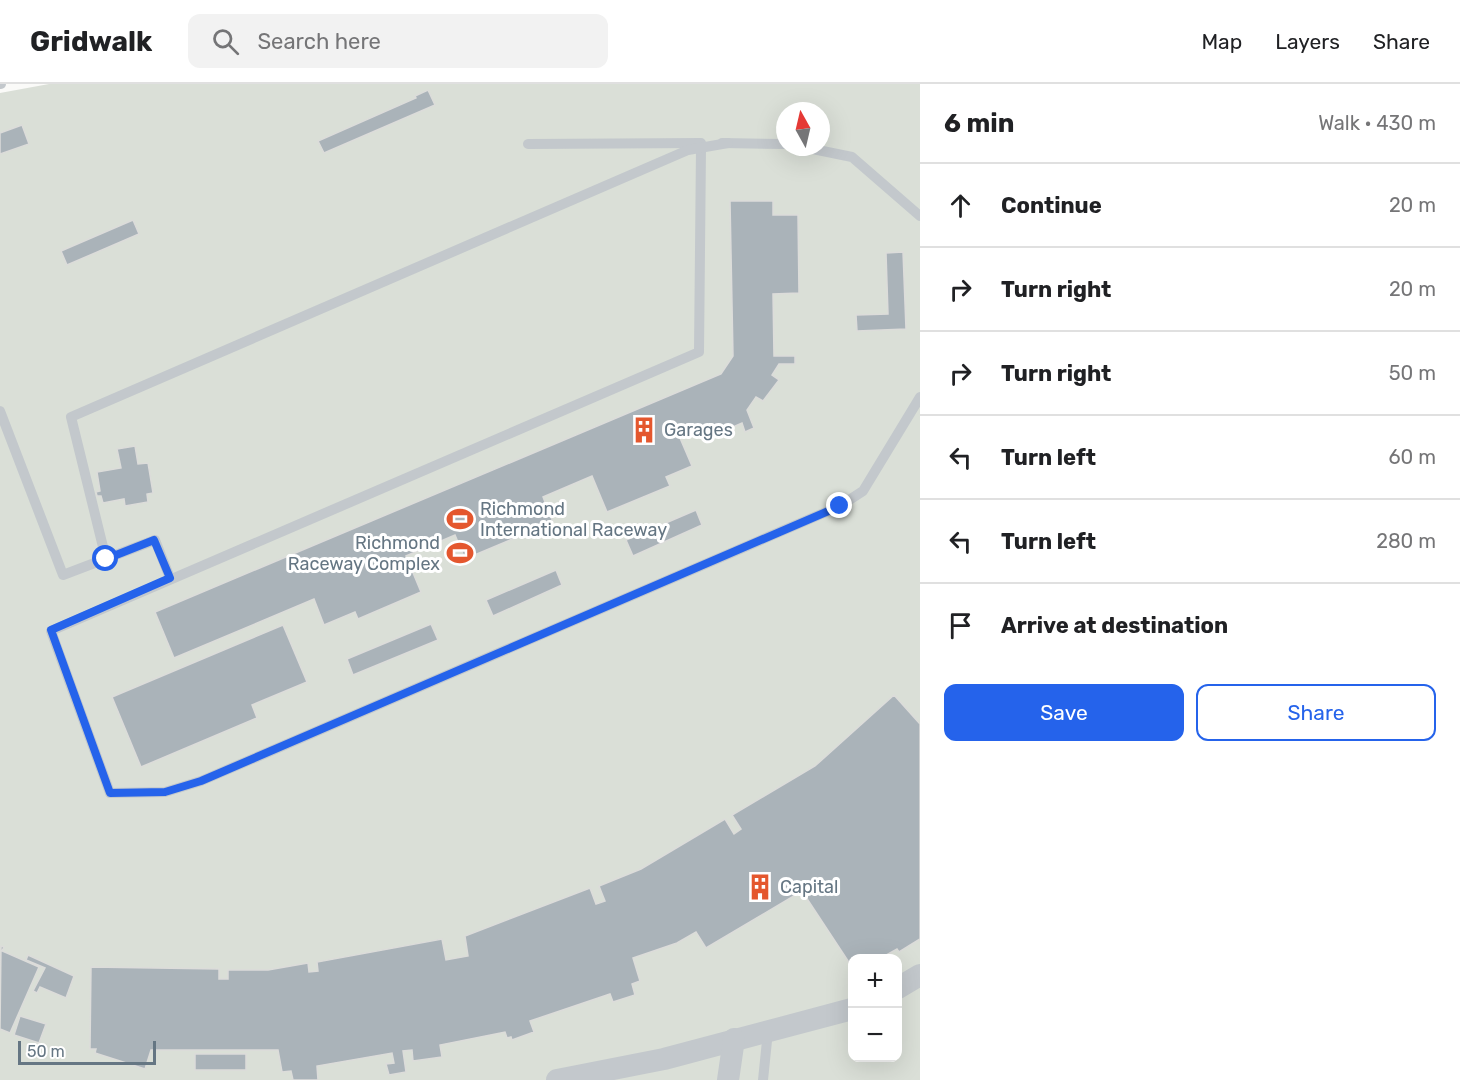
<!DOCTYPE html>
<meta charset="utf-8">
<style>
body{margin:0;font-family:Rubik,sans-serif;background:#f2f2f2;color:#202124}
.controls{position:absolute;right:18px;bottom:18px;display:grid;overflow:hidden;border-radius:12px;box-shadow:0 6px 24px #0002}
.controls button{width:54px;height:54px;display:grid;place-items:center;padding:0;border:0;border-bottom:2px solid #e0e0e0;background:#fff;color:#202124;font:30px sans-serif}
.compass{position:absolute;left:776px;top:18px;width:54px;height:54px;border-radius:50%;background:#fff;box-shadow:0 6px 24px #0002;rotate:352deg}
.scale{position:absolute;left:18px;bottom:15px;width:138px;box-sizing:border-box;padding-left:6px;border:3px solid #657683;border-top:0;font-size:16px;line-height:21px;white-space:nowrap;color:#657683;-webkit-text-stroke:4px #fff;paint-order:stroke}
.stop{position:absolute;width:18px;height:18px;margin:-14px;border:4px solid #2563eb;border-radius:50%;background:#fff}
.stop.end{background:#2563eb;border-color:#fff;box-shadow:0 2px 6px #0008}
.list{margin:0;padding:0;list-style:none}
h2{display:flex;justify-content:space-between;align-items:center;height:78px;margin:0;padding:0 24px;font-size:26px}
h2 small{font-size:20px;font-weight:400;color:#757577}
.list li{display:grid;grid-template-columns:39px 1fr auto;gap:18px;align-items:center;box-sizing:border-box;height:84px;padding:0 24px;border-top:2px solid #e0e0e0}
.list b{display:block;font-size:22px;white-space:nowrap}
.list em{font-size:20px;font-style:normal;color:#757577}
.actions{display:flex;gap:12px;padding:18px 24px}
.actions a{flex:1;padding:14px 0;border:2px solid #2563eb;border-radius:12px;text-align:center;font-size:21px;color:#2563eb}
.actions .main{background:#2563eb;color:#fff}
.icon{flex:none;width:33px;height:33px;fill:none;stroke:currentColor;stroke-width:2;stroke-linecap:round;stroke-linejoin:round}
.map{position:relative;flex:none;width:920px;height:996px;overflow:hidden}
header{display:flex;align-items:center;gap:36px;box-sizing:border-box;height:84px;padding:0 30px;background:#fff;border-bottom:2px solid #e0e0e0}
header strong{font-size:28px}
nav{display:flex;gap:33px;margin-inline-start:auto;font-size:21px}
.search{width:420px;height:54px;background:#f2f2f2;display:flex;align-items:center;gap:15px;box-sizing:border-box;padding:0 21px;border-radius:12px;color:#757577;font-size:22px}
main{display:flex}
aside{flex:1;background:#fff}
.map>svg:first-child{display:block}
</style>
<header>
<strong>Gridwalk</strong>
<div class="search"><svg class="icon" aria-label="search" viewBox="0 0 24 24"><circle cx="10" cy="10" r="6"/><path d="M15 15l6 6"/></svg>Search here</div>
<nav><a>Map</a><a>Layers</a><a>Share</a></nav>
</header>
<main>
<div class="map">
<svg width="920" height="996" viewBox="0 0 920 996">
<rect width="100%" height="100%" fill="#fafaf8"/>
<path fill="#dadfd7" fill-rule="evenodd" d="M49,0H920V996H0V9ZM785,27H821V63H785ZM852,874H898V974H852Z"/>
<g fill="#aab3b9" stroke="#dcdcda" stroke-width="1.5">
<polygon points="428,6 435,21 324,69 318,57 416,14 415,12"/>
<polygon points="22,41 29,60 0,70 0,49"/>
<polygon points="730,117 773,117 773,131 798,131 799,209 773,210 774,272 795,272 795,280 779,280 772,291 779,296 763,317 756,313 747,326 754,344 745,348 742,339 710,353 706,344 680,354 692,382 666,393 670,402 607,428 592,392 543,413 553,438 465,475 455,451 406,472 421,508 358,535 355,528 324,541 314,515 174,574 155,528 721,290 733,272"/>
<polygon points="133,136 139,150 67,181 61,167"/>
<polygon points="903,168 906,245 857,247 856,231 888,230 886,169"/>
<polygon points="135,362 138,380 148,379 153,409 147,410 148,418 125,422 124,415 103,419 101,412 97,412 96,408 100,407 97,388 121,384 117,365"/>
<polygon points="696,426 702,441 633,472 626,456"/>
<polygon points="556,486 562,501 493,532 486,516"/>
<polygon points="431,540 438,556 353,591 347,575"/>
<polygon points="283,541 307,598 252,621 257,634 141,683 112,613"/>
<polygon points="894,611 920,640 920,855 899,868 897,865 881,874 852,874 852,883 802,807 706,864 696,848 677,859 633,874 640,897 632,900 635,911 613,918 610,910 530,937 534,948 512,956 511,953 507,954 505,948 440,961 442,973 413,977 412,966 403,967 406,988 389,991 386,980 394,979 392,969 317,982 318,996 293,996 291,987 282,988 278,966 151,966 145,985 95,969 96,965 90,965 91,883 219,885 219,895 228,895 228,886 268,886 308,879 309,888 318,887 317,878 442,855 446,876 468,872 465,852 590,804 596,820 605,817 599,802 641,785 725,735 734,750 741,745 732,731 815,682"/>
<polygon points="1,862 4,863 2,867 39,883 10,949 0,945"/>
<polygon points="28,871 74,892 66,914 40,903 37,909 33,907 45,884 26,876"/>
<polygon points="20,932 46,940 39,959 14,951"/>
<rect x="195" y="970" width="51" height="16"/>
</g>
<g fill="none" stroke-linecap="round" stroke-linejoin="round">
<g stroke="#c3c8cc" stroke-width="10">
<polyline points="0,0 1,0"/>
<polyline points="722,59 785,60"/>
<polyline points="528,60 701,59"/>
<polyline points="803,63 852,73 920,132"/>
<polyline points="701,64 699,268 51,547 110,709 165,708 201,697 840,422 863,407 920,313"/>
<polyline points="0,327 63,491 155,456 170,494"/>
<polyline points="106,475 71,333 688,66 728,59"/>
<polyline points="763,996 768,947"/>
</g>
<g stroke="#c3c8cc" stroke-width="22">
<polyline points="898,904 920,891"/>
<polyline points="557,996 664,975 852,925"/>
<polyline points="728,996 734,955"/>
</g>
</g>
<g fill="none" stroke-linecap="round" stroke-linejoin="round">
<polyline stroke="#2563eb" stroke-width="8" points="106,475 154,456 170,494 51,546 110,709 165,708 201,697 840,422"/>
</g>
<defs>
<g id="building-bare" transform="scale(2.07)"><path d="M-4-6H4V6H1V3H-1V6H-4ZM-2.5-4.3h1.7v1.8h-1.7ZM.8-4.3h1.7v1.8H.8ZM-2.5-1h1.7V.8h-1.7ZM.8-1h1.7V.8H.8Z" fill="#e4572e" stroke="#fff" stroke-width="2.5" paint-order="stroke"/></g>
<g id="stadium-bare" transform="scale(2.07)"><path d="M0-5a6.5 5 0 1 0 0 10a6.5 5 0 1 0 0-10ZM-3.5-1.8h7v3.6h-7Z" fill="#e4572e" stroke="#fff" stroke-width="2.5" paint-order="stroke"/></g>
</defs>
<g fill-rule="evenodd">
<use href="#building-bare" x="644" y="346"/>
<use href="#stadium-bare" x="460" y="435"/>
<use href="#stadium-bare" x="460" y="469"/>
<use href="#building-bare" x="760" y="803"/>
</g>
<g text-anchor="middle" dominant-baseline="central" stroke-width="6" stroke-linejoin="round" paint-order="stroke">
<g font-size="18" fill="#657683" stroke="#fff" text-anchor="start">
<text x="664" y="346">Garages</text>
<text x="480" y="425">Richmond<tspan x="480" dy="21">International Raceway</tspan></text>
<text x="440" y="459" text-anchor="end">Richmond<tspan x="440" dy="21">Raceway Complex</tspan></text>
<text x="780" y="803">Capital</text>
</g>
</g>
</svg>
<div class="controls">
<button>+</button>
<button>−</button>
</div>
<svg class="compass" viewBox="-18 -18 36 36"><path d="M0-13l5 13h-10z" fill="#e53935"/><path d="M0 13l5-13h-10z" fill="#757577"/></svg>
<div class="scale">50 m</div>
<div class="stop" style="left:106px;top:475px"></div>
<div class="stop end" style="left:840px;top:422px"></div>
</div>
<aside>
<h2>6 min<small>Walk · 430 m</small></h2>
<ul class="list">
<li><svg class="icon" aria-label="ahead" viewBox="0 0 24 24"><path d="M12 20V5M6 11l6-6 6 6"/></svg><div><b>Continue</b></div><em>20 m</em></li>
<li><svg class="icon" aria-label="right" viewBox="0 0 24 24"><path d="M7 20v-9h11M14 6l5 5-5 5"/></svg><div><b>Turn right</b></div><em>20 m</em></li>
<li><svg class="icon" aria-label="right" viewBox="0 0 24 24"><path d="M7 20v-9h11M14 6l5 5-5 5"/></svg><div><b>Turn right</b></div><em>50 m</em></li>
<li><svg class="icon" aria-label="left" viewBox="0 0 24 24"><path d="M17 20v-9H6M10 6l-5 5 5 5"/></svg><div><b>Turn left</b></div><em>60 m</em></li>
<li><svg class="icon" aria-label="left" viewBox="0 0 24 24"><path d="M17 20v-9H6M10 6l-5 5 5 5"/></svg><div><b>Turn left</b></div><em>280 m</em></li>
<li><svg class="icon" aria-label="arrive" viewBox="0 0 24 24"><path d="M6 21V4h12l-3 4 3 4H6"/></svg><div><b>Arrive at destination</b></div></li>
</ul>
<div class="actions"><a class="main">Save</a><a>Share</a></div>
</aside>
</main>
